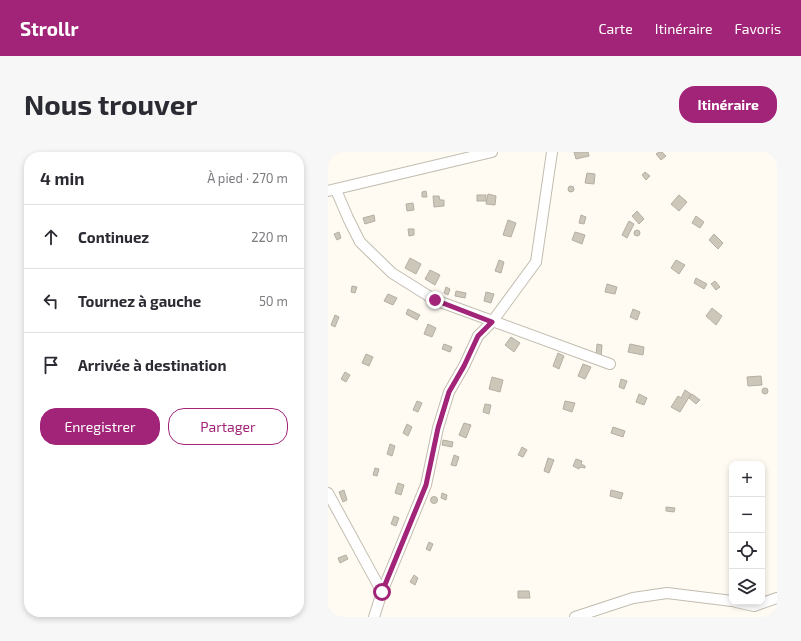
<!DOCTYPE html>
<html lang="fr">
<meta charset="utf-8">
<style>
body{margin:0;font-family:"Exo 2",sans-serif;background:#f7f7f7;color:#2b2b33}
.controls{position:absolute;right:12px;bottom:12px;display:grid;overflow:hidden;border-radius:8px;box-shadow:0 2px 6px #0003}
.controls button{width:36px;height:36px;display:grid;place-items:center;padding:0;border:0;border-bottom:1px solid #e1e1e2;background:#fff;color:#2b2b33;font:20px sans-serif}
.stop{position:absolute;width:12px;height:12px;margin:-9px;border:3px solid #a12478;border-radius:50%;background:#fff}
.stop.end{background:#a12478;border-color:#fff;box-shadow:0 1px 4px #0008}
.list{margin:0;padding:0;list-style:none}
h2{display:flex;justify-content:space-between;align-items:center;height:52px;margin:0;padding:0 16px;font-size:17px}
h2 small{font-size:13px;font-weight:400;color:#7c7c81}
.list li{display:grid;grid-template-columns:26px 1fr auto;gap:12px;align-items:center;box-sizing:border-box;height:64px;padding:0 16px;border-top:1px solid #e1e1e2}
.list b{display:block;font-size:15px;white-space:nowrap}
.list em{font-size:13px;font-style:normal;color:#7c7c81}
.actions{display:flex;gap:8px;padding:12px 16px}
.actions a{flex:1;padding:9px 0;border:1px solid #a12478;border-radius:16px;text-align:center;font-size:14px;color:#a12478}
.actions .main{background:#a12478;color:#fff}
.icon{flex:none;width:22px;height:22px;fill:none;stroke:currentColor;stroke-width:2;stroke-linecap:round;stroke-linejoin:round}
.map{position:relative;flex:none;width:449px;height:465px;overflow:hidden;border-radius:16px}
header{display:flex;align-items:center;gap:24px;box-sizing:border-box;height:56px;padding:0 20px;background:#a12478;color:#fff}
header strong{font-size:19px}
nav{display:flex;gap:22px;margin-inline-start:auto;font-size:14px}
.intro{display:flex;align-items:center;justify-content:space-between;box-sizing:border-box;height:96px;padding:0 24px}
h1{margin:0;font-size:28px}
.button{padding:10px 18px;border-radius:16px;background:#a12478;color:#fff;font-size:14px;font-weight:700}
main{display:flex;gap:24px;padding:0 24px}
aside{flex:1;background:#fff;border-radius:16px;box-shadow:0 2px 6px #0003}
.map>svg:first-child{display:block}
</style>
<header>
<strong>Strollr</strong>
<nav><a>Carte</a><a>Itinéraire</a><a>Favoris</a></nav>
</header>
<div class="intro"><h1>Nous trouver</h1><a class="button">Itinéraire</a></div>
<main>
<aside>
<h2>4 min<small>À pied · 270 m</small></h2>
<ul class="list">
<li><svg class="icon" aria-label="ahead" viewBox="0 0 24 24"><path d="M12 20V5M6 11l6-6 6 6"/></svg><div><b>Continuez</b></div><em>220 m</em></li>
<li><svg class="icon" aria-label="left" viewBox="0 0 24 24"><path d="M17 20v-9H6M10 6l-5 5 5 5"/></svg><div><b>Tournez à gauche</b></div><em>50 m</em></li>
<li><svg class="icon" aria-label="arrive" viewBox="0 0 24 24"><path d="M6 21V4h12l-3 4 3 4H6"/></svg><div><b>Arrivée à destination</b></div></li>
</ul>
<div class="actions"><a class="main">Enregistrer</a><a>Partager</a></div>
</aside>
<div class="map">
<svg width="449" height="465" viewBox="0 0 449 465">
<rect width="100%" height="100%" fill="#fffbf3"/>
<g fill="#cdc7ba" stroke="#b4afa2">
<polygon points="246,0 260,0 261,4 248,7"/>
<polygon points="331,0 334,0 338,4 333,8 328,2"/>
<polygon points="317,20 322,24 318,28 314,23"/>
<polygon points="259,21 267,22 266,32 257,31"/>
<circle cx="243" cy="37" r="3"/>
<polygon points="98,39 99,45 94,45 94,40"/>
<polygon points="160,42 168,44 167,53 158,52"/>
<rect x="149" y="43" width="9" height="6"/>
<polygon points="351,43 359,50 351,59 343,52"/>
<polygon points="105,44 111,44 112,48 116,48 116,54 106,55"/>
<polygon points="85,51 86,58 79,59 78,52"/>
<polygon points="309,59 316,67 311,72 304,64"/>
<polygon points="46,63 47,69 37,72 35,66"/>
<polygon points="253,63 258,65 256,72 251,71"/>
<polygon points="368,64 376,70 372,76 364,71"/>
<polygon points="180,68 188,71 183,85 175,83"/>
<polygon points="301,69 306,72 299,86 294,83"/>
<polygon points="80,77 86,77 86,83 81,84"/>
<circle cx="309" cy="81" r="3"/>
<polygon points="11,80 13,86 9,88 6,82"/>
<polygon points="247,80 257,83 254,92 244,88"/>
<polygon points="386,82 395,91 390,97 381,88"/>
<polygon points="82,106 93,112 88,122 77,116"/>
<polygon points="171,108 176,110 173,121 167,119"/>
<polygon points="348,108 357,113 351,122 343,116"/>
<polygon points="102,118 112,123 107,133 97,127"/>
<polygon points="368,126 379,132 376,137 366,131"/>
<polygon points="387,129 392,135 388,138 383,132"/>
<polygon points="279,132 289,135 287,142 277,140"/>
<polygon points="24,134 29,135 27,141 23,140"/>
<polygon points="118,135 122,137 120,143 116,141"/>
<polygon points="128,139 138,141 137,146 127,144"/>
<polygon points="158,140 166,142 163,151 156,149"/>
<polygon points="60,142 69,146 65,153 56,149"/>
<polygon points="384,156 394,164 388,173 378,164"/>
<polygon points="80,157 92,163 89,168 78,162"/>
<polygon points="305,157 312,160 309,168 302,165"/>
<polygon points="7,163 11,165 7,175 3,173"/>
<polygon points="100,172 108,176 104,185 96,182"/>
<polygon points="183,185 192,191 186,200 177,193"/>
<polygon points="116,192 124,195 122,200 114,197"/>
<polygon points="269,192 274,193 273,206 268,206"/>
<polygon points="302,192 316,195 315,203 300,200"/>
<polygon points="230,201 236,204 231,217 225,214"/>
<polygon points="38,202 45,205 41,214 34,211"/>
<polygon points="255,212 263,215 257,227 250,224"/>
<polygon points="17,220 22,223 18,230 13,227"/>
<polygon points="433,224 434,233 420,234 419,225"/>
<polygon points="164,225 175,228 172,240 161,237"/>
<polygon points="293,227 299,229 296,237 291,235"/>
<circle cx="437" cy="239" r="3"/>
<polygon points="357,238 363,242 352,260 343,255 350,244 353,246"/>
<polygon points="311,242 319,246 316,253 308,250"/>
<polygon points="364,242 372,248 368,252 361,246"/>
<polygon points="89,249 94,251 90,260 85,258"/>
<polygon points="237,249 247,251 244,260 235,257"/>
<polygon points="157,252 163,253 161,262 155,260"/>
<polygon points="136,271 143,273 138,286 131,283"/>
<polygon points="79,272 84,275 80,284 75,281"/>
<polygon points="285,275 297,279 295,285 283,281"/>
<polygon points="115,288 125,290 124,295 114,293"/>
<polygon points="62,292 67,294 64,304 59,302"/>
<polygon points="194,295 199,298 195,305 190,303"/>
<polygon points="126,303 131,305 128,314 123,313"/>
<polygon points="220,306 226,308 221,321 216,319"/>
<polygon points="248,307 254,309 253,312 257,314 257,316 252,315 251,317 245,314"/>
<polygon points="47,316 51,317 49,324 45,323"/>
<polygon points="70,331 76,333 73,343 67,341"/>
<polygon points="16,338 19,348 15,350 11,340"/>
<polygon points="283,338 295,341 293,347 282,344"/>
<polygon points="114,341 119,343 118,348 113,346"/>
<circle cx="106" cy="348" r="3.5"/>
<polygon points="338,355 347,356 346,360 338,359"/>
<polygon points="66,364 71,366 68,374 63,372"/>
<polygon points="101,390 105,392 102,399 98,397"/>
<polygon points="18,403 20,407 12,411 10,406"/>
<polygon points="86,423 90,426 87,433 82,430"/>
<polygon points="190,439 201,439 202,446 190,446"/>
</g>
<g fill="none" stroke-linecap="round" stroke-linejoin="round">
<g stroke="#c2bcaf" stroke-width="12">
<g id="minor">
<polyline points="8,38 20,66 32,90 64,121 107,148 282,212"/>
<polyline points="0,39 164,0"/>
<polyline points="0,341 54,440"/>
<polyline points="408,450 426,454 449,446"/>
<polyline points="46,465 54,440 98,333 110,276 121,240 136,214 150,184 164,170 208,110 224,0"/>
<polyline points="247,465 305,446 339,441 404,449"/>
</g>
</g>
<use href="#minor" stroke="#fff" stroke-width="10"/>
</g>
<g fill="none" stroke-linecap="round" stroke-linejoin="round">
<polyline stroke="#a12478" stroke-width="5" points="54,440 98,333 110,276 121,240 136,214 150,184 164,170 107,148"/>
</g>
</svg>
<div class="controls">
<button>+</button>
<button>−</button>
<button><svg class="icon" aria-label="locate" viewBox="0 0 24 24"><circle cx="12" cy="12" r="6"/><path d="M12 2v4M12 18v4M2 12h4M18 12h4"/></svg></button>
<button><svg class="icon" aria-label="layers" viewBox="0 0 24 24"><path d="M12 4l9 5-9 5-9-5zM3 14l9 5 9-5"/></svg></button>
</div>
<div class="stop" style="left:54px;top:440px"></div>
<div class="stop end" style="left:107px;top:148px"></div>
</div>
</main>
